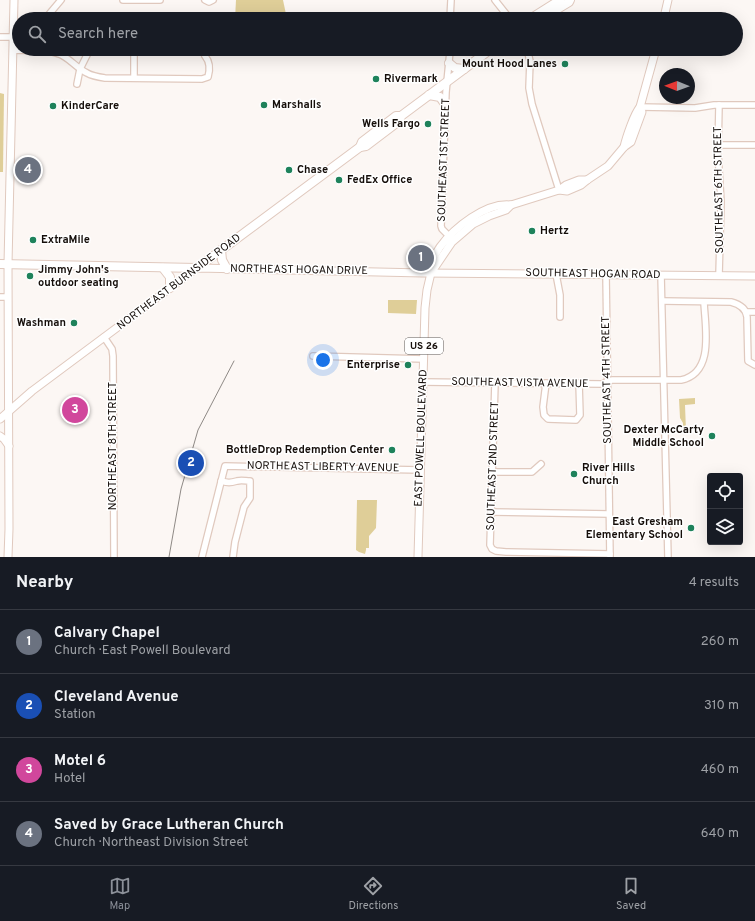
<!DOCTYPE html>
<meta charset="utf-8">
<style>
body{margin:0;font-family:Overpass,sans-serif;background:#20242c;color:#f1f3f6}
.controls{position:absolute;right:12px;bottom:12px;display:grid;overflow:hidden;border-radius:4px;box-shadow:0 4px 16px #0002}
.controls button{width:36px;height:36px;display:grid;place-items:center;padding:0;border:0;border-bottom:1px solid #363941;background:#171b24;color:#f1f3f6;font:20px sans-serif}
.compass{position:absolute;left:659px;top:68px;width:36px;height:36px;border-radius:50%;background:#171b24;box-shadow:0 4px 16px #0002;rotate:271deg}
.you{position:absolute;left:323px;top:360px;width:14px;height:14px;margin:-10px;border:3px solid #fff;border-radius:50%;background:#1a73e8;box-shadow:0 0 0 6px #1a73e833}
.badge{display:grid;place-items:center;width:26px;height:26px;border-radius:50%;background:#8c9099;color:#fff;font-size:13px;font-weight:700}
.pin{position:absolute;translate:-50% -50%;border:2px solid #fff;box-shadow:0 1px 4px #0006}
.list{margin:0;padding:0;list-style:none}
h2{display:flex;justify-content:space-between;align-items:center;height:52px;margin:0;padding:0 16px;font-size:17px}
h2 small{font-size:13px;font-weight:400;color:#9ea1a6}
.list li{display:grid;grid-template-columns:26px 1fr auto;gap:12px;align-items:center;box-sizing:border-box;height:64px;padding:0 16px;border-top:1px solid #363941}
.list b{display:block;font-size:15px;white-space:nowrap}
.list p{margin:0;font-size:13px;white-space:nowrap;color:#9ea1a6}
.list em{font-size:13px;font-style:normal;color:#9ea1a6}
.icon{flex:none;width:22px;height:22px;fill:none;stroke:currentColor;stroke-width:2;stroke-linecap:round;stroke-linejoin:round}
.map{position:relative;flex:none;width:755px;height:557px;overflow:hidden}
.search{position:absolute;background:#171b24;box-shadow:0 4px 16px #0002;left:12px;right:12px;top:12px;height:44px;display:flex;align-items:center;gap:10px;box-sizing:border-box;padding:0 14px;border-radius:22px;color:#9ea1a6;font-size:15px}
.sheet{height:308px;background:#171b24}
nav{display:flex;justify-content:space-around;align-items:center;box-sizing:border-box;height:56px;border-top:1px solid #363941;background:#171b24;font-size:11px;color:#9ea1a6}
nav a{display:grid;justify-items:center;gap:2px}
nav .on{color:#8c9099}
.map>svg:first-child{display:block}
</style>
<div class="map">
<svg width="755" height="557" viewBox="0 0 755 557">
<rect width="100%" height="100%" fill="#fcf7f4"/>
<g fill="#dfce98">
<polygon points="236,0 283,0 287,19 235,19"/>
<polygon points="0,93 4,94 3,172 0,172"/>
<polygon points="388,300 417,300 416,314 388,313"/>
<polygon points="695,398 695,404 685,405 686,431 683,431 683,423 680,418 679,399"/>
<polygon points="357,500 377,500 376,528 369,536 369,548 366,548 366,550 365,554 359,552 356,550"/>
</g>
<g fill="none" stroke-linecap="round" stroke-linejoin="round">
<g stroke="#e0c9be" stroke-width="8">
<g id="minor">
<polyline points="123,0 160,0"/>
<polyline points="205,0 209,2 213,0"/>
<polyline points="495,0 510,19"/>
<polyline points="45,19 61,0"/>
<polyline points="450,19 451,0"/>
<polyline points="0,37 13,37"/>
<polyline points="527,49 530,61 529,88 532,104 559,190"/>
<path d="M13,50C27,51 46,48 59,54C70,58 76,68 87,73C92,76 98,77 105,78L202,79L208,77C210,70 210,62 205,56"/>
<polyline points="134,78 134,49"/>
<polyline points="77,84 80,69 90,49"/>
<polyline points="719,105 718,153 721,202 719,275"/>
<polyline points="640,107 695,108 714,105 755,105"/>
<polyline points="718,145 755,145"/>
<polyline points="449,236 442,229 441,226 446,92 450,51 449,49"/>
<polyline points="556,274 560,295 560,317"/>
<polyline points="606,274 610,557"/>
<polyline points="661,275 668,557"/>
<polyline points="0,297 8,297"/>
<path d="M663,301L731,302C739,304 746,308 747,317L748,361L755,365"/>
<polyline points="746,312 755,312"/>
<polyline points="104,337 112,349 113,356 114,557"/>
<polyline points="313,356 424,359"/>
<path d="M423,382L602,384L612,380H681C715,373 705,327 704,302"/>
<polyline points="495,383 490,545 492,549 496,551 506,552 610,554"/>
<polyline points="546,383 543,407 544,415 548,419 576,420 580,415 579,383"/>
<polyline points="493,472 532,472 541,464"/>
<path d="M221,481C228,483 230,483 237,481C241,480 246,481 250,481V498L244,507L235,542L233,557"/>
<polyline points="491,512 609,514"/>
<polyline points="202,557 225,466 420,470"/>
</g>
</g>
<g stroke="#e0c9be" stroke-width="9">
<g id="major">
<polyline points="666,19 665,13 668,0"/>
<path d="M624,147C626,138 634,114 640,107"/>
<polyline points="559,190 567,191 581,185 587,180 608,166 624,147 631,142 642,112 640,107 656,49"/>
<path d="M431,273C429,263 435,255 440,247C454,228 486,202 511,205L559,190L566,185L579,180H587"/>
<polyline points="0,419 32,391 197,268 423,273 755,276"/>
<polyline points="0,436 4,439 9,446"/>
<polyline points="8,557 9,529 8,264 14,0"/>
<polyline points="418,557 425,308 427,290 431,273 452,242 473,224 489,216 506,210 511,205"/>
</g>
</g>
<g stroke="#e0c9be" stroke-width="10">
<g id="highway">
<polyline points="530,19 560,0"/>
<polyline points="541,19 569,2 570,0"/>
<polyline points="449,63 455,68 464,69"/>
<polyline points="429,95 440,97 445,104"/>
<polyline points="360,147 362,142 396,116 401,116"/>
<polyline points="221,250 222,260 227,269"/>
<polyline points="0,264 197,268 360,147 366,146 399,121 401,116 491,49"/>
<polyline points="163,268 170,277 170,288"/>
</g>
</g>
<use href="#minor" stroke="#fff" stroke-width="5.5"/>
<use href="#major" stroke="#fff" stroke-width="7"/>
<use href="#highway" stroke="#fff" stroke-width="8"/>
<polyline stroke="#8e8985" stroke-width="1" points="169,557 181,489 198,430 234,361"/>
</g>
<g fill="#1e825b" stroke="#fff" stroke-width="1.5">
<circle cx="565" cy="64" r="4"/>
<circle cx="376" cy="79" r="4"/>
<circle cx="264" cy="105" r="4"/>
<circle cx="53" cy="106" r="4"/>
<circle cx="428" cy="124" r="4"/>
<circle cx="289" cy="170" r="4"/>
<circle cx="339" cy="180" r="4"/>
<circle cx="532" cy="231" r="4"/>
<circle cx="33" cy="240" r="4"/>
<circle cx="30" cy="276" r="4"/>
<circle cx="74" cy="323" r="4"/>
<circle cx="408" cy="365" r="4"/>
<circle cx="712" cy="436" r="4"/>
<circle cx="392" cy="450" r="4"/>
<circle cx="574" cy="474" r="4"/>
<circle cx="691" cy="528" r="4"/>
</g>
<g text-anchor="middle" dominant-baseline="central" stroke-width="3" stroke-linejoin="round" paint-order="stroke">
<rect fill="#fff" stroke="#5b5654" stroke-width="1" x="405" y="338" width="38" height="16" rx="3"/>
<g font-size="10" font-weight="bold" fill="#150e0a">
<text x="424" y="346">US 26</text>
</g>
<g font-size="11" font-weight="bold" fill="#150e0a" stroke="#fff" text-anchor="start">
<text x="557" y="64" text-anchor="end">Mount Hood Lanes</text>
<text x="384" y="79">Rivermark</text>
<text x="272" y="105">Marshalls</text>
<text x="61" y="106">KinderCare</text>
<text x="420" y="124" text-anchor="end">Wells Fargo</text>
<text x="297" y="170">Chase</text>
<text x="347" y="180">FedEx Office</text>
<text x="540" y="231">Hertz</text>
<text x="41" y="240">ExtraMile</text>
<text x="38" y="270">Jimmy John's<tspan x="38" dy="13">outdoor seating</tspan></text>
<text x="66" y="323" text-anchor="end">Washman</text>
<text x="400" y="365" text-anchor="end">Enterprise</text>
<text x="704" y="430" text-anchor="end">Dexter McCarty<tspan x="704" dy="13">Middle School</tspan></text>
<text x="384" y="450" text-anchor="end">BottleDrop Redemption Center</text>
<text x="582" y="468">River Hills<tspan x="582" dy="13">Church</tspan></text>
<text x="683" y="522" text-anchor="end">East Gresham<tspan x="683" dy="13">Elementary School</tspan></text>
</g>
<g font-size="11" fill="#150e0a" stroke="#fff">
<text transform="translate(444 160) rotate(-88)">SOUTHEAST 1ST STREET</text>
<text transform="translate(719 190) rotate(-91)">SOUTHEAST 6TH STREET</text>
<text transform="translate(299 270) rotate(1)">NORTHEAST HOGAN DRIVE</text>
<text transform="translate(593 274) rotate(1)">SOUTHEAST HOGAN ROAD</text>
<text transform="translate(179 282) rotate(-37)">NORTHEAST BURNSIDE ROAD</text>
<text transform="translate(607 380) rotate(-91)">SOUTHEAST 4TH STREET</text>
<text transform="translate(520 383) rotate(1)">SOUTHEAST VISTA AVENUE</text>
<text transform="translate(421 438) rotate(-88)">EAST POWELL BOULEVARD</text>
<text transform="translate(113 446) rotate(-90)">NORTHEAST 8TH STREET</text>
<text transform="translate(493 466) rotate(-88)">SOUTHEAST 2ND STREET</text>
<text transform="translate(323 467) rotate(1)">NORTHEAST LIBERTY AVENUE</text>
</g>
</g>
</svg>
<div class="controls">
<button><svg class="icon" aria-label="locate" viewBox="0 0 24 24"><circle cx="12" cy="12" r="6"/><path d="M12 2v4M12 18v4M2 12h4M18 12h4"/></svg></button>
<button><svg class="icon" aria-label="layers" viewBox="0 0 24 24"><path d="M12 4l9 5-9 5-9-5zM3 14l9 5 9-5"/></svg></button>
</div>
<svg class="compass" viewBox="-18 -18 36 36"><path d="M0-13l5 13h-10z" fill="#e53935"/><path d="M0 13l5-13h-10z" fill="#9ea1a6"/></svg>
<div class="you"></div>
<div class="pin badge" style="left:421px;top:258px;background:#6b7280">1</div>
<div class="pin badge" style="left:191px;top:463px;background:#1a4fb4">2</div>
<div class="pin badge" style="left:75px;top:410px;background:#d1479c">3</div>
<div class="pin badge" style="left:28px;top:170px;background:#6b7280">4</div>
<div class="search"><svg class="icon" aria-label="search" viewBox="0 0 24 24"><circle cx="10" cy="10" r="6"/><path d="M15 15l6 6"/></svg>Search here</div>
</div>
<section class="sheet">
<h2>Nearby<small>4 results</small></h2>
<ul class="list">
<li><span class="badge" style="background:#6b7280">1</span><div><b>Calvary Chapel</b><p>Church · East Powell Boulevard</p></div><em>260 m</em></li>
<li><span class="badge" style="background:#1a4fb4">2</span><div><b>Cleveland Avenue</b><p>Station</p></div><em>310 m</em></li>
<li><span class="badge" style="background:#d1479c">3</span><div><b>Motel 6</b><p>Hotel</p></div><em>460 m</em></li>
<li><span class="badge" style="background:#6b7280">4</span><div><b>Saved by Grace Lutheran Church</b><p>Church · Northeast Division Street</p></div><em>640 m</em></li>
</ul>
</section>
<nav>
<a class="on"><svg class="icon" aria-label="map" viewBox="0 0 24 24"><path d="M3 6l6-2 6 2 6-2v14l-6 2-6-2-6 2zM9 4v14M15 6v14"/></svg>Map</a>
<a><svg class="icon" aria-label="directions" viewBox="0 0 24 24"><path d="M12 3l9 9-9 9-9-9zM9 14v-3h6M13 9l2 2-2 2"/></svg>Directions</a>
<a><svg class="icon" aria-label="saved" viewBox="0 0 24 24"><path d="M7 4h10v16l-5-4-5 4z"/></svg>Saved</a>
</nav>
